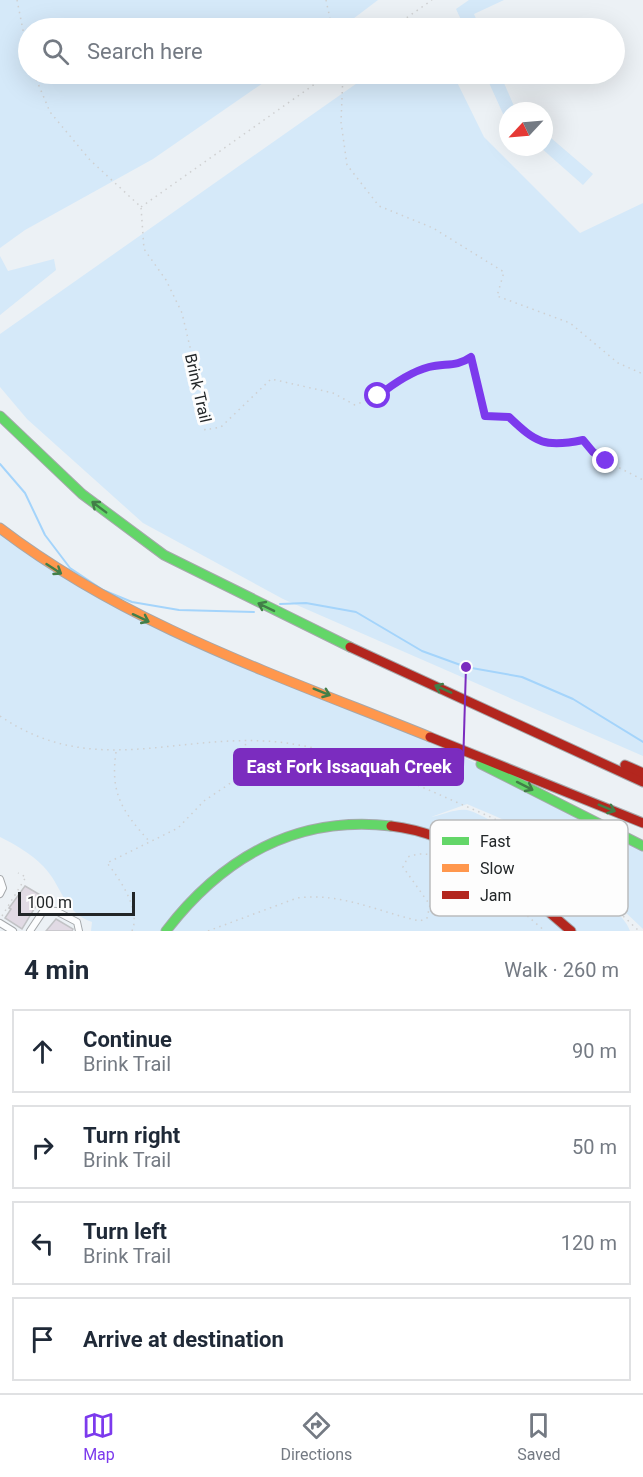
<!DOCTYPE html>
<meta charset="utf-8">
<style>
body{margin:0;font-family:Roboto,sans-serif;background:#f2f2f3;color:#1f2937}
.compass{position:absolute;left:499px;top:102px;width:54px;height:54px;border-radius:50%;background:#fff;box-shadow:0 6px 24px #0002;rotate:244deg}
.scale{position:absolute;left:18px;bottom:15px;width:117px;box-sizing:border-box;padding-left:6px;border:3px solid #222628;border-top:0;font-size:16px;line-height:21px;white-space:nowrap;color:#222628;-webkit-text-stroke:4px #fdfdfd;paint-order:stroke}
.stop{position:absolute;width:18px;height:18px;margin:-14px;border:4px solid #7c3aed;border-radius:50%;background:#fff}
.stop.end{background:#7c3aed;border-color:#fff;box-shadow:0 2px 6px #0008}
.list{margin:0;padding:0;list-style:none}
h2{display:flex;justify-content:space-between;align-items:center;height:78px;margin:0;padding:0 24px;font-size:26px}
h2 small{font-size:20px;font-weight:400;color:#747a83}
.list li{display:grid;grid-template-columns:39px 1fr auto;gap:18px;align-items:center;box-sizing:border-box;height:84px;margin:0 12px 12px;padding:0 12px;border:2px solid #e0e1e3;border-radius:0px}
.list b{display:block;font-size:22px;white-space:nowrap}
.list p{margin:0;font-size:20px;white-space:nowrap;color:#747a83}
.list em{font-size:20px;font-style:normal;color:#747a83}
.icon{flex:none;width:33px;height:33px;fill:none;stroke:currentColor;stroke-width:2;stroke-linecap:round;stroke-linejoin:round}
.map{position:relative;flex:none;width:643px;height:931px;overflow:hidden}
.search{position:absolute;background:#fff;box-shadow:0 6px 24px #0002;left:18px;right:18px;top:18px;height:66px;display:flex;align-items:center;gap:15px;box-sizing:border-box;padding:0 21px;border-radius:33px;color:#747a83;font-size:22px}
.sheet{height:462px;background:#fff}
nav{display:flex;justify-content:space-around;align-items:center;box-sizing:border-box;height:84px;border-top:2px solid #e0e1e3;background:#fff;font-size:16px;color:#747a83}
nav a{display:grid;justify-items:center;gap:3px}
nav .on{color:#7c3aed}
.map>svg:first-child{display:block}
</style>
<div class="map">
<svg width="643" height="931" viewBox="0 0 643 931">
<rect width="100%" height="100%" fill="#ecf1f5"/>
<g fill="#d5e9f9">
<polygon points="0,0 378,0 341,28 28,28 28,74 276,74 153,159 25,230 0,248"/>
<polygon points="469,0 504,0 474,14 480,28 465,28 456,9"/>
<polygon points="370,74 453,74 484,137 580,233 643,203 643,756 283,599 143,523 27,419 0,387 0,334"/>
<polygon points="485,74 500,74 514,106 520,111 508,111 508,119 504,116"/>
<polygon points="544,132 593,174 583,185 540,147 544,147"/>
<polygon points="0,256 8,271 54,259 56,270 0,315"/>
<path d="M0,528L89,591L415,733L643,846V929C605,892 559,851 514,825C499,817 483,811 467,804L431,817C442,815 457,808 467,810C497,817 624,904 630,931H91L92,922C63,912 62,885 43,866C30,853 16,845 0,837Z"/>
</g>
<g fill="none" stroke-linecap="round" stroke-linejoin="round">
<g stroke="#a4d4fb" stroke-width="2">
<polyline points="0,464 25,493 45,535 70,568 103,590 132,602 179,610 254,612"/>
<polyline points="280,604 306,603 356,612 422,651 466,667 522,677 573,699 643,742"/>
</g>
</g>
<g fill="#e1dae4" stroke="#c2c3c6" stroke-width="1.5">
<polygon points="25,886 42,896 22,929 5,918 11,909 9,908"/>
<polygon points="56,919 73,929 72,931 46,931"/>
</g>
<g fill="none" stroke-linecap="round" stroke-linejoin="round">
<g stroke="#a5a8ab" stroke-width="8">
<g id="street">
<polyline points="0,879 3,888 0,894"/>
<polyline points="0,923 13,931"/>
<polyline points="30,931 44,910 56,911 77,922 79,931"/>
</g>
</g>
<g stroke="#a5a8ab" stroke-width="11">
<g id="fast">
<polyline points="0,416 82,494 164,555 350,647"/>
<polyline points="481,764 643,846"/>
<path d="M166,931C222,858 296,815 391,826"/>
</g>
</g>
<g stroke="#a5a8ab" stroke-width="11">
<path id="slow" d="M0,528C128,626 282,677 430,737"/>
</g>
<g stroke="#a5a8ab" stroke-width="11">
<g id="jam">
<polyline points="350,647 643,782"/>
<polyline points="430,737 643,823"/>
<polyline points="625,765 643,773"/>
<path d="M391,826C466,835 516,884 571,931"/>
</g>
</g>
<g stroke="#cfd0d1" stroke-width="1.5" stroke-dasharray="1.5 4.5" stroke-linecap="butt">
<polyline points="17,0 28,55"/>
<polyline points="326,0 332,28"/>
<polyline points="392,28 432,0"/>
<path d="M34,74L50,112L90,160L141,207L144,249L166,280L182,313L201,394L205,430L221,427L271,379L333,393L355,405C381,395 400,378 426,368C443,362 454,369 471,357L485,416L509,417C536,443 545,448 583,440L606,461L643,480"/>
<polyline points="343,74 341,122 347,165 379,206 433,228 504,272 497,296 570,323 618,363 643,374"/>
<polyline points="141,207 329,74"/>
<path d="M0,716C89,777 171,736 265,741C328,744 390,773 447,798C476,811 506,822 532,840C571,866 605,899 639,931"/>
<path d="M116,752C110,793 122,811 149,841"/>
<polyline points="2,916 26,877 18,873"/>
<path d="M132,931C141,910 120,879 107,863L178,828L204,801L241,776L249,763L245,742"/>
<path d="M208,931L297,898C341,892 378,912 420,921L427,918L430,905L403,867L408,857C447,839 517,908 545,931"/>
</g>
<use href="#street" stroke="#fcfdfe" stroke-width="6"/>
<use href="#fast" stroke="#63d668" stroke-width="9"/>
<use href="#slow" stroke="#ff974d" stroke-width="9"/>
<use href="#jam" stroke="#b3261e" stroke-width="9"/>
</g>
<defs><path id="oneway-shaft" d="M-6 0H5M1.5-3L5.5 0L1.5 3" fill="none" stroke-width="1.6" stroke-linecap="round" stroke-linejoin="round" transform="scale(1.5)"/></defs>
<g stroke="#427e48">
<use href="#oneway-shaft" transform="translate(99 507) rotate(-143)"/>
<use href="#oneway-shaft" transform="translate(54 569) rotate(33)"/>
<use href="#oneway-shaft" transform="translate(266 607) rotate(-154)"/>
<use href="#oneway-shaft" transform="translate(141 618) rotate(25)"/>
<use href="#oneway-shaft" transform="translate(443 689) rotate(-156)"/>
<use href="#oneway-shaft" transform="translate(322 692) rotate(22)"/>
<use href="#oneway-shaft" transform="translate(525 786) rotate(27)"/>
<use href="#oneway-shaft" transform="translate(607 808) rotate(22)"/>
</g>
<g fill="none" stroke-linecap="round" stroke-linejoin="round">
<path stroke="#7c3aed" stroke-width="8" d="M378,396C393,384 410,372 429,367C445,363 457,367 471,357L485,416L509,417C536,443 545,448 583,440L593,452L606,461"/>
</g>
<g text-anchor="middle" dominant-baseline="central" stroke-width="6" stroke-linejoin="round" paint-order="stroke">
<g font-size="16" fill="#222628" stroke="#fdfdfd">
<text transform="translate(198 388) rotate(77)">Brink Trail</text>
</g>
</g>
<rect x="430" y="820" width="198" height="96" rx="9" fill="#fdfdfd" stroke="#bbbcbd" stroke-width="1.5"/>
<rect x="442" y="837" width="27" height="8" fill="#63d668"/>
<rect x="442" y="864" width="27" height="8" fill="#ff974d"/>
<rect x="442" y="891" width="27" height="8" fill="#b3261e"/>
<g font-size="16" fill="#222628">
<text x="480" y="847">Fast</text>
<text x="480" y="874">Slow</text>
<text x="480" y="901">Jam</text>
</g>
<path fill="none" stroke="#7b2cbf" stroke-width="2" d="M466 667L463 767"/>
<circle fill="#7b2cbf" stroke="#fdfdfd" stroke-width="2" cx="466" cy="667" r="6"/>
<rect fill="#7b2cbf" stroke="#7b2cbf" stroke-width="2" x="234" y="749" width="229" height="36" rx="6"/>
<g font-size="18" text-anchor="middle" font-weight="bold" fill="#fff">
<text x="349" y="773">East Fork Issaquah Creek</text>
</g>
</svg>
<svg class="compass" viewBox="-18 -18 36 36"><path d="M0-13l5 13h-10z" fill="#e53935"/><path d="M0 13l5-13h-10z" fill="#747a83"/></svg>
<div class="scale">100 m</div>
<div class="stop" style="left:378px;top:396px"></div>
<div class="stop end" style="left:606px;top:461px"></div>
<div class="search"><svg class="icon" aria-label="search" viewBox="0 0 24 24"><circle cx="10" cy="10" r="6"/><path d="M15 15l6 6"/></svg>Search here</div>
</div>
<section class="sheet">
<h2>4 min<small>Walk · 260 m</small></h2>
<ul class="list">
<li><svg class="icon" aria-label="ahead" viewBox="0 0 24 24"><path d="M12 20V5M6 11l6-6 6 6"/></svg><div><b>Continue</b><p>Brink Trail</p></div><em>90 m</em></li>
<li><svg class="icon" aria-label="right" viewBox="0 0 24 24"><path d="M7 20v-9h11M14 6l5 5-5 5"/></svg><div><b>Turn right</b><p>Brink Trail</p></div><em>50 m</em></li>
<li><svg class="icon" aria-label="left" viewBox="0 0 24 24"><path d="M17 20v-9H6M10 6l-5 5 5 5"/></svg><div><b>Turn left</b><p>Brink Trail</p></div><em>120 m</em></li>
<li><svg class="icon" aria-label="arrive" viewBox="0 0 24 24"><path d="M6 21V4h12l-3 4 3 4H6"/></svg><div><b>Arrive at destination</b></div></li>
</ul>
</section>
<nav>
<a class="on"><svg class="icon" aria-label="map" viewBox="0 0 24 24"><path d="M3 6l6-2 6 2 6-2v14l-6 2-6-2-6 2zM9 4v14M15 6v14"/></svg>Map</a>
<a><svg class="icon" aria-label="directions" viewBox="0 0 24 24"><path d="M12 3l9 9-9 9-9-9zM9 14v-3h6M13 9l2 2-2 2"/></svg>Directions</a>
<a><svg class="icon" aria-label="saved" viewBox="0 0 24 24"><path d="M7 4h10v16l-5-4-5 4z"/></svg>Saved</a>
</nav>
